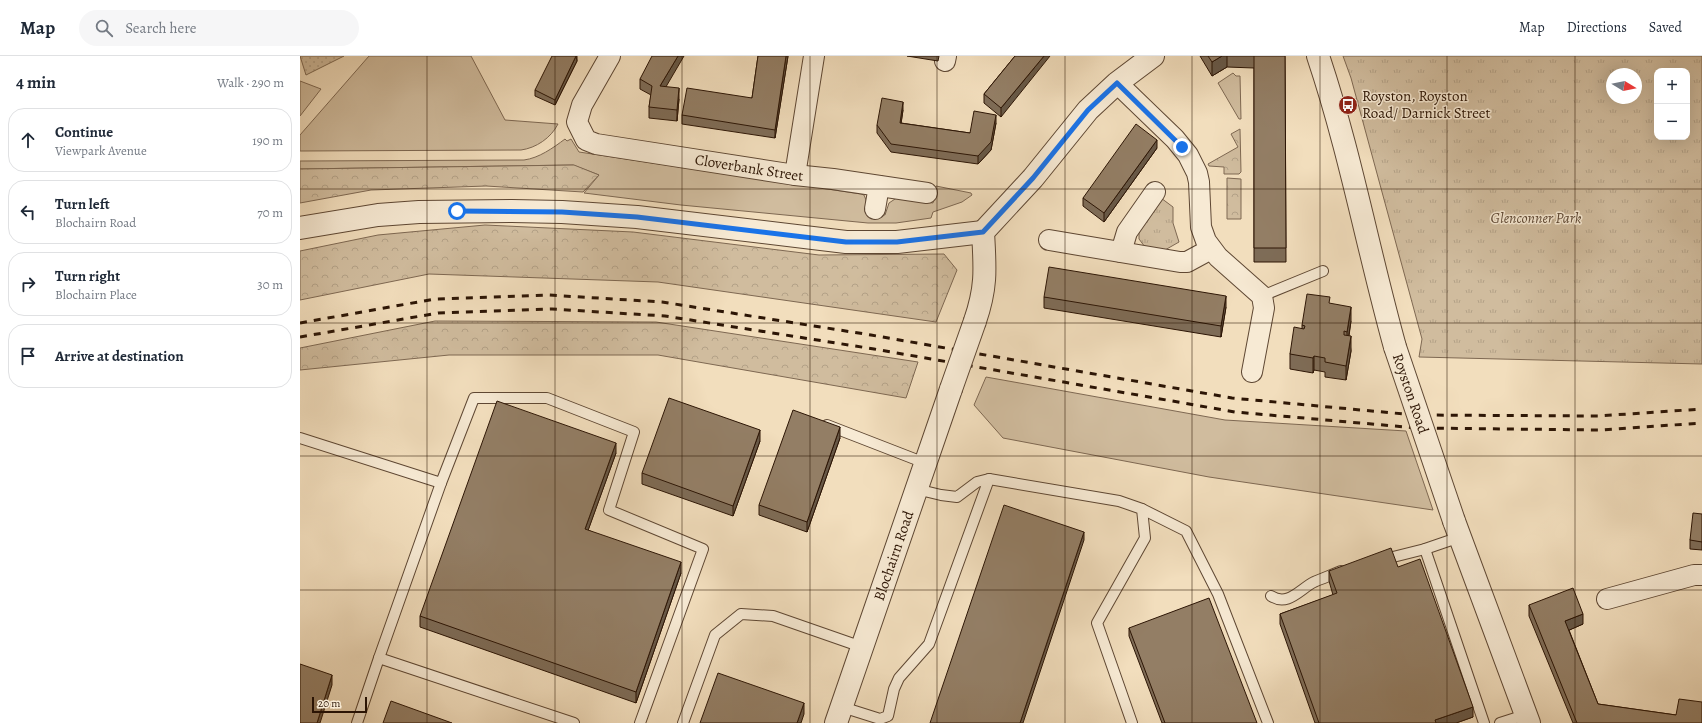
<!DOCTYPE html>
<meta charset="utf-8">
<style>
body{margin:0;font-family:Alegreya,serif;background:#f6f6f7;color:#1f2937}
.controls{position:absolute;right:12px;top:12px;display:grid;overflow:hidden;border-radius:8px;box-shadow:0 4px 16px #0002}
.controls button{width:36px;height:36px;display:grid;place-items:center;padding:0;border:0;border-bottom:1px solid #e0e1e3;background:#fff;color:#1f2937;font:20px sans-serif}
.compass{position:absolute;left:1306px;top:12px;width:36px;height:36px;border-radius:50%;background:#fff;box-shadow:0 4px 16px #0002;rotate:100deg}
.scale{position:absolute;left:12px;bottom:10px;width:55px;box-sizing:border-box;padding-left:4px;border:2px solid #2c1505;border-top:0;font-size:11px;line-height:14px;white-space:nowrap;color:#2c1505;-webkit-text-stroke:3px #f7ead4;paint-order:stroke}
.stop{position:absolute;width:12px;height:12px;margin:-9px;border:3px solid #1a73e8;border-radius:50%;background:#fff}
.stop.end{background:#1a73e8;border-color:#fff;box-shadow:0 1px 4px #0008}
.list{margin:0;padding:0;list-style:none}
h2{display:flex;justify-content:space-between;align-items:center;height:52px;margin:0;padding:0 16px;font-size:17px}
h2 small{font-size:13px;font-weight:400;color:#747a83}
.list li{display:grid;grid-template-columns:26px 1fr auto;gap:12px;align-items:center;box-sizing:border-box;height:64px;margin:0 8px 8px;padding:0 8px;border:1px solid #e0e1e3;border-radius:16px}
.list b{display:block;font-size:15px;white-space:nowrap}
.list p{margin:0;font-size:13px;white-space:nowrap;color:#747a83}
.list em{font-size:13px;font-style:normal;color:#747a83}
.icon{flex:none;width:22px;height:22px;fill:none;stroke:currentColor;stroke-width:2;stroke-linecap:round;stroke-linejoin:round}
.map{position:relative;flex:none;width:1402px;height:667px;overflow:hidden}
header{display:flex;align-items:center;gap:24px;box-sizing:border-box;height:56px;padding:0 20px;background:#fff;border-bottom:1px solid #e0e1e3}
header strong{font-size:19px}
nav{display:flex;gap:22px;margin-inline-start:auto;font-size:14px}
.search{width:280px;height:36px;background:#f6f6f7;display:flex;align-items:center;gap:10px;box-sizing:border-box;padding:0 14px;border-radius:22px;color:#747a83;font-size:15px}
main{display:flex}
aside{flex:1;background:#fff}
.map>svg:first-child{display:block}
</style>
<header>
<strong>Map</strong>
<div class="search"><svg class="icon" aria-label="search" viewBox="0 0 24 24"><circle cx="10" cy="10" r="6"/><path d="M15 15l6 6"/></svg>Search here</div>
<nav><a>Map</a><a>Directions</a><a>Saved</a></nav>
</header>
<main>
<aside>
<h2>4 min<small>Walk · 290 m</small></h2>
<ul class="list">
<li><svg class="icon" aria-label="ahead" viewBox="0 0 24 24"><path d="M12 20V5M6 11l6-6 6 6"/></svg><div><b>Continue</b><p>Viewpark Avenue</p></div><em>190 m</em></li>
<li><svg class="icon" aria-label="left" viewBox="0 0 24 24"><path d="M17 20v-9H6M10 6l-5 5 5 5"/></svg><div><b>Turn left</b><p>Blochairn Road</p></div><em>70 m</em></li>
<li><svg class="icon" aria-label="right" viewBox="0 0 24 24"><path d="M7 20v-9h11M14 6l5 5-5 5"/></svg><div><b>Turn right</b><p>Blochairn Place</p></div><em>30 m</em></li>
<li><svg class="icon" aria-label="arrive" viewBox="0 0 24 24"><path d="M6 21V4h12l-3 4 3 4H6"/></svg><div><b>Arrive at destination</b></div></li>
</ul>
</aside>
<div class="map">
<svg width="1402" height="667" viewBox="0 0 1402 667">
<defs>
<pattern id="forest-crowns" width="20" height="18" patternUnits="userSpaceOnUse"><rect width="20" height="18" fill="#d0bc9e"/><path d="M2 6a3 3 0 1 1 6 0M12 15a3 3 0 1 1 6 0" fill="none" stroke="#b3a187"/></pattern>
<pattern id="park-tufts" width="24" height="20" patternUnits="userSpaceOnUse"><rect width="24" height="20" fill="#d0bc9e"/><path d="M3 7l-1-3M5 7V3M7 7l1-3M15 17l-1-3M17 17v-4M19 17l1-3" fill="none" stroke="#b3a187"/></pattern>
<pattern id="garden-dots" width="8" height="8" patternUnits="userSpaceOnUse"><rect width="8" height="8" fill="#d0bc9e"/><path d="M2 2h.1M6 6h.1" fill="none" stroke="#b3a187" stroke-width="1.8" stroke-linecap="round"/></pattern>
</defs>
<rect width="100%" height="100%" fill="#f2debd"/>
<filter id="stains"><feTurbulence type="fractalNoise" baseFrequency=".005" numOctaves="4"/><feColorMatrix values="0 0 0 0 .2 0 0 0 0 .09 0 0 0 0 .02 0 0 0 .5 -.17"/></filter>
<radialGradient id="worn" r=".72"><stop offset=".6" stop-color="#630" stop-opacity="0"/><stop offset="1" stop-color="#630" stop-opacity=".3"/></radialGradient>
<g fill="#d0bc9e" stroke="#7e6852">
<path d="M69,0H171L205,64L258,68C251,82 236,92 221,94L0,95V79Z"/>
<polygon points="933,17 936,20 940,20 941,63 939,63 918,27"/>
<polygon points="0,25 21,33 0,60"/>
<path d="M265,83L267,85L271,83L279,96L561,138L564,139L566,144L565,156L585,159L589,147L598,141L633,147L636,130L671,137L672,139L662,146L633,156L631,162L596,167H568L381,149L284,137L299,119L273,109L0,113V105L224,104C239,102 253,92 265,83Z"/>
<polygon points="686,321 925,364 1106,375 1133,454 909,421 703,382 674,349"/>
</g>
<g fill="url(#forest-crowns)" stroke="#7e6852">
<polygon points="940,73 941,116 939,118 924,118 924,111 909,110 908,108 938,91 931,78"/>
<polygon points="274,109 299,119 283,136 186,130 71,134 0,147 0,113"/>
<polygon points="927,122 941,123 941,163 927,163"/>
<polygon points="185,169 333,176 519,199 644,198 657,214 636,266 358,226 129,218 0,244 0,195 78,179"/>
<polygon points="135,265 356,266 618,306 606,342 358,299 149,299 0,314 0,292"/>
</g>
<g fill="url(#park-tufts)" stroke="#7e6852" fill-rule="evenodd">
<path d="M1043,0H1402V308L1119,301L1122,283L1051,22ZM1357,15H1387V81H1357ZM1312,18H1336V42H1312Z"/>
<polygon points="861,142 873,151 873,167 879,186 865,194 845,191 839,183 839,173"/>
</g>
<polygon fill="url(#garden-dots)" stroke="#7e6852" points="0,0 44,0 6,19"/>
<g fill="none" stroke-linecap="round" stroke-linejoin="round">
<g stroke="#5e4733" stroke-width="12">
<g id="service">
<polyline points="962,240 1023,215"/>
<polyline points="527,369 625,407"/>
<polyline points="0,382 141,427"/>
<polyline points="616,433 641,439 657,441 677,426 689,423 819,445 842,453 845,482 797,567 832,667"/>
<polyline points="842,453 886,475 918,538 968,667"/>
<polyline points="1125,493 1184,667"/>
<polyline points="1081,504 1125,493 1160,481"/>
<path d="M971,540C988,551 1000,533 1014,526C1023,522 1032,519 1041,515"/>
<polyline points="542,651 580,663 588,660 594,633 599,622 629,588 689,423"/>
<polyline points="57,667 79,602"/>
<polyline points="274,667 79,602 141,427 174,342 247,342 334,376 309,454 403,493 340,667"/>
<polyline points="383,667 415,579 441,558 473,560 562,591"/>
<polyline points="1200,667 1225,659"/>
</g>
</g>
<g stroke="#5e4733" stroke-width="22">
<g id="minor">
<path id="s1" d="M310,0L282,49L277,66L286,84L296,88L495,119L533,123L627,137"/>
<polyline points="645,5 646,0"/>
<polyline points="817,27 875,83 888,99 897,117 899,126 901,171 906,185 918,201 962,240 964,252 952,316"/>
<polyline points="495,119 514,0"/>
<polyline points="575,153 579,130"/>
<polyline points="749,184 880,206 887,206 911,193"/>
<polyline points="821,196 827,176 855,136"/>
<polyline points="1307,543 1394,519 1402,519"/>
</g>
</g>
<g stroke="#5e4733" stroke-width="24">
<g id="tertiary">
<path d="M1018,0C1050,95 1068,194 1095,291"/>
<polyline points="0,172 78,159 119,156 212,155 262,156 337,161 546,186 597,186 683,176"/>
<path d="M675,265C687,230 685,212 683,176L733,122L788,54L817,27L853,0"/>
<polyline points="1154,465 1229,667"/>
<path id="s2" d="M536,667L651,333"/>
</g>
</g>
<use href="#service" stroke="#f7ead4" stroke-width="10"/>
<use href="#minor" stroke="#f7ead4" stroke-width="20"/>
<use href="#tertiary" stroke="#f7ead4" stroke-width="22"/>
<g stroke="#2c1505" stroke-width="3" stroke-dasharray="7 7" stroke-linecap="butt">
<polyline points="0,267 135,243 248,239 362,246 571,279 932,342 1115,359 1298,360 1402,353"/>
<polyline points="0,281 138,257 252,253 365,260 574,293 935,356 1117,372 1300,374 1402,367"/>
</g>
<g stroke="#5e4733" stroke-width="24" stroke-linecap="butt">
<g id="tertiary-bridge">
<path id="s3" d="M1095,291L1154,465"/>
<polyline points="651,333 675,265"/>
</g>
</g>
<use href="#tertiary-bridge" stroke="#f7ead4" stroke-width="22"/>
</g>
<g fill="#7e6c57" stroke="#2c1505">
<polygon points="277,0 277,5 255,49 235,40 235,34"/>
<polygon points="458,0 488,0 475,82 382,68 382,59 452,42"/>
<polygon points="607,0 639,0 638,5"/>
<polygon points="715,0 701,61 684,47 684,38"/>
<polygon points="900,0 985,0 986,206 954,206 954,12 927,11 912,20"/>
<polygon points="340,23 366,31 379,43 377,65 349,62 349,51 351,39 340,33"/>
<polygon points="603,54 601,67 670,77 696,67 691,94 678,108 591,96 577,77 577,69"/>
<polygon points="857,92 804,166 783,150 783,142"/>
<polygon points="744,241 926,251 921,281 744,252"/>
<polygon points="1030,248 1051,265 1049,280 1051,295 1046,324 1025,321 1025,316 1014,314 1013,317 990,313 990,298 1002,272 1002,269"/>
<polygon points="540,382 507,476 459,459 459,449"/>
<polygon points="460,385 433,460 342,428 342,417"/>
<polygon points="316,397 288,474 381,517 336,647 120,571 120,560"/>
<polygon points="1402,458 1402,494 1390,493 1390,484"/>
<polygon points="1098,511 1173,661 1156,667 1015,667 980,568 980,558 1033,539 1029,525 1029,515"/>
<polygon points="1229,549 1283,568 1269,574 1298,648 1376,659 1402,667 1273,667 1229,560"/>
<polygon points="829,572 957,667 862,667 829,580"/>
</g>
<g fill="#675847" stroke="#2c1505">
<polygon points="276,0 277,5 255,49 255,44"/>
<polygon points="378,0 384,0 360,41 360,30"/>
<polygon points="486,0 488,0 475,82 475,74"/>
<polygon points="744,0 750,0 701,61 701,52"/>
<polygon points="922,0 927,0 927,11 912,20 912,6"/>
<polygon points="379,32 379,43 377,65 377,54"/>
<polygon points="603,46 603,54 600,75 600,67"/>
<polygon points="696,59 696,67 691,94 678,108 678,100"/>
<polygon points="857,84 857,92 804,166 804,157"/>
<polygon points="926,240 926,251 921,281 921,270"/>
<polygon points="1051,251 1051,265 1047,290 1047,276"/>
<polygon points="1051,280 1051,295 1046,324 1046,310"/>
<polygon points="1014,300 1014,314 1013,317 1013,302"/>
<polygon points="540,371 540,382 507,476 507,466"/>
<polygon points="460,374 460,385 433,460 433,450"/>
<polygon points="316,387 316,397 285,483 285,473"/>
<polygon points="784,476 784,484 723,667 720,667"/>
<polygon points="381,506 381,517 336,647 336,636"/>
<polygon points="1283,558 1283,568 1265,576 1265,565"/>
<polygon points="32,619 32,629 20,667 17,667"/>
<polygon points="504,647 504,658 501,667 497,667"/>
<polygon points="1173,651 1173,661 1156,667 1135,667 1135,664"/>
</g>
<g fill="#937e65" stroke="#2c1505">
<polygon points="252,0 276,0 255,44 235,34"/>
<polygon points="352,0 378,0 360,30 379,32 377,54 349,51 352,30 340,23"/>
<polygon points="458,0 486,0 475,74 382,59 387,32 452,42"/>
<polygon points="715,0 744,0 701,52 684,38"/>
<polygon points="908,0 922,0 912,6"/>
<polygon points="954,0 985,0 986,192 954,192"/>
<polygon points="582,42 603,46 600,67 670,77 674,55 696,59 691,86 678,100 591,88 577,69"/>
<polygon points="836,68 857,84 804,157 783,142"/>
<polygon points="749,211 926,240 921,270 744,241"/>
<polygon points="1007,238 1030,241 1029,247 1051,251 1047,276 1044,275 1044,279 1051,280 1046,310 1025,306 1025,302 1014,300 1013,302 990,298 994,271 1004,273 1005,270 1002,269"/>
<polygon points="369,342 460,374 433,450 342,417"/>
<polygon points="197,345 316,387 285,473 381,506 336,636 120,560"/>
<polygon points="493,354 540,371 507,466 459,449"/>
<polygon points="704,449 784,476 720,667 630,667"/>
<polygon points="1393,457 1402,458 1402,486 1390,484"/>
<polygon points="1091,492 1098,511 1120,503 1173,651 1135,664 1136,667 1019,667 980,558 1037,537 1029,515"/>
<polygon points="1273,532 1283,558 1265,565 1298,648 1376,659 1379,643 1402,646 1402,667 1277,667 1229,549"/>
<polygon points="909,542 957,667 865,667 829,572"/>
<polygon points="0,608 32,619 17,667 0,667"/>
<polygon points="418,617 504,647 497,667 400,667"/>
<polygon points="91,645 152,667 83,667"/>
</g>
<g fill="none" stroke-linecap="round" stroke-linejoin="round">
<polyline stroke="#1a73e8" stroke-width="5" points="157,155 262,156 337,161 546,186 597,186 683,176 733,122 788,54 817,27 882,91"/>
</g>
<path fill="none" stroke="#2c1505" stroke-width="1" stroke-opacity="0.55" d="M127,0V667M255,0V667M382,0V667M510,0V667M637,0V667M765,0V667M892,0V667M1020,0V667M1147,0V667M1275,0V667M0,133H1402M0,267H1402M0,400H1402M0,534H1402"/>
<defs>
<g id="bus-disc" transform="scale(1)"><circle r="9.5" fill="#8f2418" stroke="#f7ead4"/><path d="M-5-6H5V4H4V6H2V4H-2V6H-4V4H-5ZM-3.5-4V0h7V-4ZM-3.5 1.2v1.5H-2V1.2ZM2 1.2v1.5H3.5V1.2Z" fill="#fff"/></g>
</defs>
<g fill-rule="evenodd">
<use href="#bus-disc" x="1048" y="49"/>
</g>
<g text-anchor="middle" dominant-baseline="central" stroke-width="3" stroke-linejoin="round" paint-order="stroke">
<g font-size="15" fill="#2c1505" stroke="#f7ead4" text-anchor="start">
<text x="1062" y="40">Royston, Royston<tspan x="1062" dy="17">Road/ Darnick Street</tspan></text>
</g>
<g font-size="15" fill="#2c1505" stroke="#f7ead4">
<text stroke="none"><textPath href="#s1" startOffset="260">Cloverbank Street</textPath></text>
<text stroke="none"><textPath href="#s3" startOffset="49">Royston Road</textPath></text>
<text stroke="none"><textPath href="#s2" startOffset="177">Blochairn Road</textPath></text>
</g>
<g font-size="15" font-style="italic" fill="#5d4733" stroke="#f7ead4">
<text x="1236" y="162">Glenconner Park</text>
</g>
</g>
<rect width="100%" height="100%" filter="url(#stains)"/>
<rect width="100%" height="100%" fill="url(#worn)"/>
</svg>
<div class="controls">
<button>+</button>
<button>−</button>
</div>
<svg class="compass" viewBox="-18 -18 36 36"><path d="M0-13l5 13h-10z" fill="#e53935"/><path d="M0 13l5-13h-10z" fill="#747a83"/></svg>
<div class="scale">20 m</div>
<div class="stop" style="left:157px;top:155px"></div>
<div class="stop end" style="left:882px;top:91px"></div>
</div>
</main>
